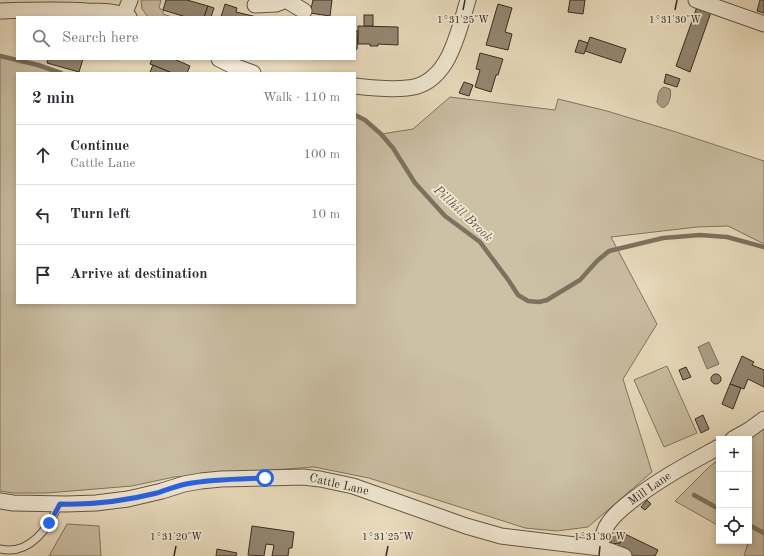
<!DOCTYPE html>
<meta charset="utf-8">
<style>
body{margin:0;font-family:"Old Standard TT",serif;background:#f7f7f7;color:#2b2b33}
.controls{position:absolute;right:12px;bottom:12px;display:grid;overflow:hidden;border-radius:0px;box-shadow:0 2px 6px #0003}
.controls button{width:36px;height:36px;display:grid;place-items:center;padding:0;border:0;border-bottom:1px solid #e1e1e2;background:#fff;color:#2b2b33;font:20px sans-serif}
.stop{position:absolute;width:12px;height:12px;margin:-9px;border:3px solid #2563eb;border-radius:50%;background:#fff}
.stop.end{background:#2563eb;border-color:#fff;box-shadow:0 1px 4px #0008}
.list{margin:0;padding:0;list-style:none}
h2{display:flex;justify-content:space-between;align-items:center;height:52px;margin:0;padding:0 16px;font-size:17px}
h2 small{font-size:13px;font-weight:400;color:#7c7c81}
.list li{display:grid;grid-template-columns:26px 1fr auto;gap:12px;align-items:center;box-sizing:border-box;height:60px;padding:0 16px;border-top:1px solid #e1e1e2}
.list b{display:block;font-size:15px;white-space:nowrap}
.list p{margin:0;font-size:13px;white-space:nowrap;color:#7c7c81}
.list em{font-size:13px;font-style:normal;color:#7c7c81}
.icon{flex:none;width:22px;height:22px;fill:none;stroke:currentColor;stroke-width:2;stroke-linecap:round;stroke-linejoin:round}
.map{position:relative;flex:none;width:764px;height:556px;overflow:hidden}
.search{position:absolute;background:#fff;box-shadow:0 2px 6px #0003;left:16px;top:16px;width:340px;height:44px;display:flex;align-items:center;gap:10px;box-sizing:border-box;padding:0 14px;border-radius:0px;color:#7c7c81;font-size:15px}
.panel{position:absolute;background:#fff;box-shadow:0 2px 6px #0003;left:16px;top:72px;width:340px;height:232px;border-radius:0px}
.map>svg:first-child{display:block}
</style>
<div class="map">
<svg width="764" height="556" viewBox="0 0 764 556">
<rect width="100%" height="100%" fill="#ebdec0"/>
<filter id="stains"><feTurbulence type="fractalNoise" baseFrequency=".005" numOctaves="4"/><feColorMatrix values="0 0 0 0 .2 0 0 0 0 .09 0 0 0 0 .02 0 0 0 .5 -.17"/></filter>
<radialGradient id="worn" r=".72"><stop offset=".6" stop-color="#630" stop-opacity="0"/><stop offset="1" stop-color="#630" stop-opacity=".3"/></radialGradient>
<g fill="#ccc0a5" stroke="#817662">
<polygon points="141,0 161,0 159,8 163,10 163,14 172,17 148,17 142,9"/>
<polygon points="0,56 38,65 61,73 17,73 17,303 355,303 355,115 365,120 381,134 413,129 450,97 555,110 558,99 607,111 676,132 764,161 764,244 728,226 697,227 611,237 657,324 623,379 652,472 588,527 557,531 525,528 369,478 314,467 174,477 132,486 47,493 13,493 0,491"/>
<polygon points="667,366 697,433 664,447 634,380"/>
<polygon points="764,427 764,556 744,556 748,543 746,541 749,541 749,439 747,439"/>
<polygon points="719,459 719,526 675,501 708,468"/>
<polygon points="67,524 99,526 101,556 49,556"/>
</g>
<g fill="#ada18a" stroke="#7d7260">
<path d="M664,87L670,89C673,97 665,117 657,102C658,97 658,89 664,87Z"/>
<polygon points="709,342 719,364 707,369 698,347"/>
</g>
<g fill="none" stroke-linecap="round" stroke-linejoin="round">
<g stroke="#7d7260" stroke-width="4.5">
<polyline points="0,56 38,65 61,73"/>
<polyline points="355,115 365,120 381,134 393,148 415,183 445,216 480,242 509,281 518,295 528,301 539,302 547,300 580,280 597,261 609,251 663,238 700,235 727,237 764,247"/>
<polyline points="694,495 719,509"/>
<polyline points="749,525 764,533"/>
</g>
</g>
<g fill="#948873" stroke="#362b20">
<polygon points="166,0 187,0 208,6 204,17 186,17 163,10"/>
<polygon points="313,0 332,0 330,16 310,13"/>
<polygon points="570,0 585,0 583,14 568,12"/>
<polygon points="760,0 764,0 764,13 757,11"/>
<polygon points="225,4 237,8 236,12 257,17 221,17"/>
<polygon points="498,4 512,8 505,32 512,34 508,50 486,45"/>
<polygon points="208,6 214,8 211,17 204,17"/>
<polygon points="697,7 711,12 690,72 676,66"/>
<rect x="364" y="15" width="9" height="11"/>
<polygon points="358,26 398,27 398,45 378,44 378,46 370,46 370,44 358,44"/>
<polygon points="355,31 358,31 357,49 355,49"/>
<polygon points="590,37 626,49 621,63 585,51"/>
<polygon points="579,40 588,43 584,54 575,52"/>
<polygon points="480,53 503,59 498,75 496,75 491,92 475,87 480,70 476,69"/>
<polygon points="48,59 83,59 79,72 47,63"/>
<polygon points="152,59 174,59 190,66 187,73 172,73 150,64"/>
<polygon points="153,65 172,73 151,73 150,72"/>
<polygon points="666,74 680,79 677,87 664,83"/>
<polygon points="464,82 473,85 469,96 459,93"/>
<polygon points="742,356 754,362 752,365 764,370 764,387 748,379 744,389 730,384"/>
<polygon points="686,367 691,377 683,380 679,370"/>
<circle cx="716" cy="379" r="5"/>
<polygon points="730,384 741,388 733,409 722,404"/>
<polygon points="703,415 709,429 701,433 695,419"/>
<polygon points="647,500 651,504 645,510 641,507"/>
<polygon points="252,526 294,532 292,548 289,548 288,556 272,556 274,545 266,544 264,556 248,555"/>
<polygon points="610,534 619,534 620,543 611,544"/>
<polygon points="625,534 658,550 655,556 633,556 617,548"/>
<polygon points="217,549 237,553 236,556 216,556"/>
</g>
<g fill="none" stroke-linecap="round" stroke-linejoin="round">
<g stroke="#635848" stroke-width="9">
<path id="lane" d="M0,549C30,556 49,527 59,504"/>
</g>
<g stroke="#635848" stroke-width="17">
<g id="street">
<polyline points="696,0 764,24"/>
<polyline points="255,5 276,4 286,0 304,11"/>
<path d="M0,11C29,10 58,9 87,11C101,11 116,11 129,17"/>
<polyline points="124,15 130,0"/>
<polyline points="219,59 231,65 253,73"/>
<path d="M355,86C372,88 390,90 407,88C449,85 458,32 468,0"/>
<polyline points="733,439 749,430 764,419"/>
<polyline points="0,501 13,503 66,504 96,503 128,499 162,491 184,484 201,481 221,479 303,477 320,479 353,486 466,526 501,536 600,548 613,552 624,556"/>
<path d="M600,548C602,540 603,531 608,524C614,514 625,506 634,499C661,478 690,463 719,447"/>
</g>
</g>
<use href="#lane" stroke="#f2ead6" stroke-width="7"/>
<use href="#street" stroke="#f2ead6" stroke-width="15"/>
</g>
<g fill="none" stroke-linecap="round" stroke-linejoin="round">
<path stroke="#2563eb" stroke-width="5" d="M49,523L54,515L60,504C93,505 125,501 157,493C166,490 176,486 186,484C212,479 239,479 265,478"/>
</g>
<path fill="none" stroke="#362b20" stroke-width="1.5" d="M463,10L465,0M675,10L677,0M174,556L176,546M386,556L388,546M599,556L600,546"/>
<g text-anchor="middle" dominant-baseline="central" stroke-width="3.5" stroke-linejoin="round" paint-order="stroke">
<g font-size="12" fill="#362b20" stroke="#f2ead6">
<text transform="translate(339 485) rotate(13)">Cattle Lane</text>
<text transform="translate(650 489) rotate(-35)">Mill Lane</text>
</g>
<g font-size="13" font-style="italic" fill="#5a4e40" stroke="#f2ead6">
<text transform="translate(463 214) rotate(43)">Pillhill Brook</text>
</g>
</g>
<g font-size="10" text-anchor="middle" fill="#362b20" stroke="#f2ead6" stroke-width="3.5" stroke-linejoin="round" paint-order="stroke">
<text x="463" y="23">1°31'25"W</text>
<text x="675" y="23">1°31'30"W</text>
<text x="176" y="540">1°31'20"W</text>
<text x="388" y="540">1°31'25"W</text>
<text x="600" y="540">1°31'30"W</text>
</g>
<rect width="100%" height="100%" filter="url(#stains)"/>
<rect width="100%" height="100%" fill="url(#worn)"/>
</svg>
<div class="controls">
<button>+</button>
<button>−</button>
<button><svg class="icon" aria-label="locate" viewBox="0 0 24 24"><circle cx="12" cy="12" r="6"/><path d="M12 2v4M12 18v4M2 12h4M18 12h4"/></svg></button>
</div>
<div class="stop" style="left:265px;top:478px"></div>
<div class="stop end" style="left:49px;top:523px"></div>
<div class="search"><svg class="icon" aria-label="search" viewBox="0 0 24 24"><circle cx="10" cy="10" r="6"/><path d="M15 15l6 6"/></svg>Search here</div>
<section class="panel">
<h2>2 min<small>Walk · 110 m</small></h2>
<ul class="list">
<li><svg class="icon" aria-label="ahead" viewBox="0 0 24 24"><path d="M12 20V5M6 11l6-6 6 6"/></svg><div><b>Continue</b><p>Cattle Lane</p></div><em>100 m</em></li>
<li><svg class="icon" aria-label="left" viewBox="0 0 24 24"><path d="M17 20v-9H6M10 6l-5 5 5 5"/></svg><div><b>Turn left</b></div><em>10 m</em></li>
<li><svg class="icon" aria-label="arrive" viewBox="0 0 24 24"><path d="M6 21V4h12l-3 4 3 4H6"/></svg><div><b>Arrive at destination</b></div></li>
</ul>
</section>
</div>
